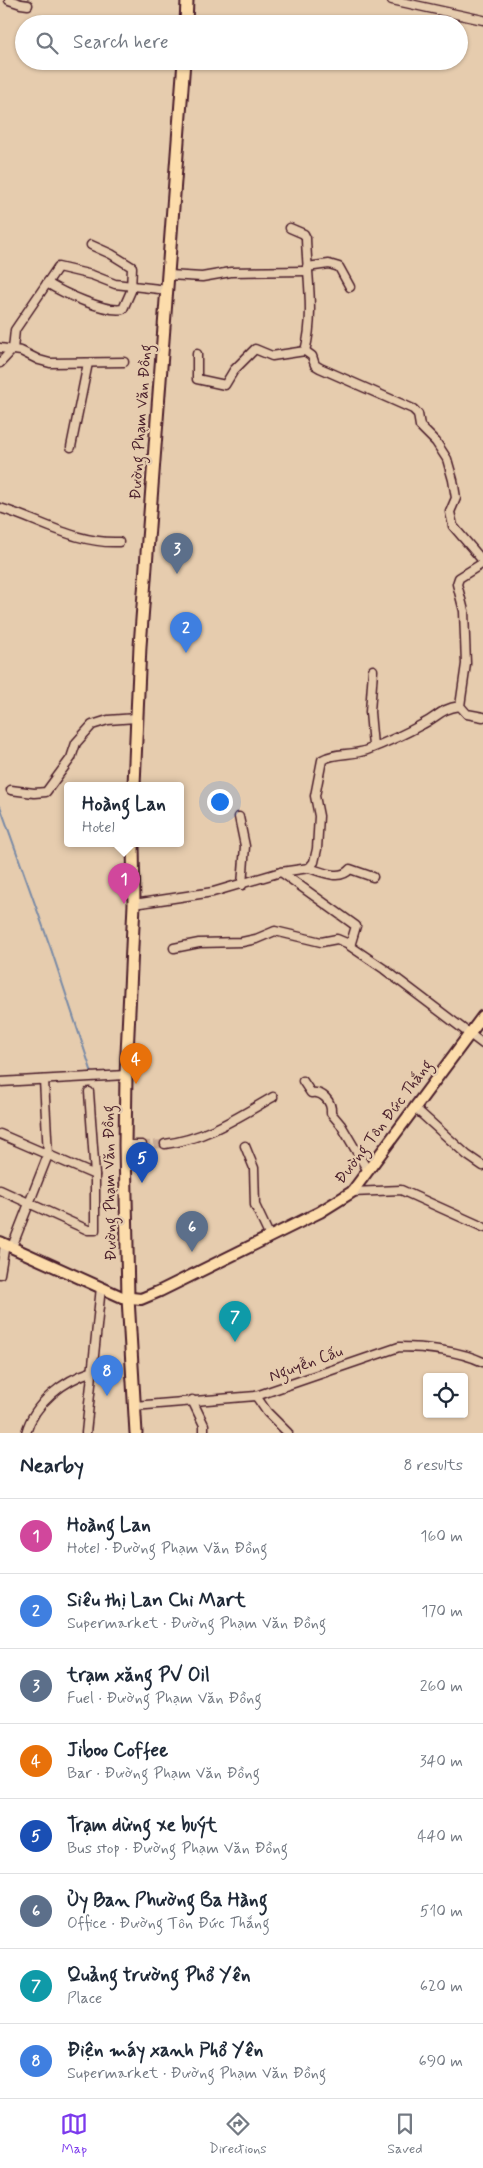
<!DOCTYPE html>
<meta charset="utf-8">
<style>
body{margin:0;font-family:Mynerve,sans-serif;background:#f2f2f3;color:#1f2937}
.controls{position:absolute;right:15px;bottom:15px;display:grid;overflow:hidden;border-radius:5px;box-shadow:0 1px 4px #0004}
.controls button{width:45px;height:45px;display:grid;place-items:center;padding:0;border:0;border-bottom:1px solid #e0e1e3;background:#fff;color:#1f2937;font:25px sans-serif}
.you{position:absolute;left:219px;top:801px;width:18px;height:18px;margin:-12px;border:4px solid #fff;border-radius:50%;background:#1a73e8;box-shadow:0 0 0 8px #1a73e833}
.badge{display:grid;place-items:center;width:32px;height:32px;border-radius:50%;background:#7c3aed;color:#fff;font-size:16px;font-weight:700}
.pin{position:absolute;translate:-50% -41px;filter:drop-shadow(0 1px 2px #0008)}
.pin::after{content:'';position:absolute;top:26px;width:18px;height:15px;background:inherit;clip-path:polygon(0 0,100% 0,50% 100%)}
.popup{position:absolute;left:64px;top:782px;width:120px;height:65px;box-sizing:border-box;display:grid;place-content:center;border-radius:5px;background:#fff;filter:drop-shadow(0 1px 4px #0005);font-size:16px;white-space:nowrap;color:#747a83}
.popup b{font-size:19px;color:#1f2937}
.popup::after{content:'';position:absolute;left:50%;top:100%;margin-left:-10px;border:10px solid transparent;border-top-color:#fff}
.list{margin:0;padding:0;list-style:none}
h2{display:flex;justify-content:space-between;align-items:center;height:65px;margin:0;padding:0 20px;font-size:21px}
h2 small{font-size:16px;font-weight:400;color:#747a83}
.list li{display:grid;grid-template-columns:32px 1fr auto;gap:15px;align-items:center;box-sizing:border-box;height:75px;padding:0 20px;border-top:1px solid #e0e1e3}
.list b{display:block;font-size:19px;white-space:nowrap}
.list p{margin:0;font-size:16px;white-space:nowrap;color:#747a83}
.list em{font-size:16px;font-style:normal;color:#747a83}
.icon{flex:none;width:28px;height:28px;fill:none;stroke:currentColor;stroke-width:2;stroke-linecap:round;stroke-linejoin:round}
.map{position:relative;flex:none;width:483px;height:1433px;overflow:hidden}
.search{position:absolute;background:#fff;box-shadow:0 1px 4px #0004;left:15px;right:15px;top:15px;height:55px;display:flex;align-items:center;gap:12px;box-sizing:border-box;padding:0 18px;border-radius:28px;color:#747a83;font-size:19px}
.sheet{height:665px;background:#fff}
nav{display:flex;justify-content:space-around;align-items:center;box-sizing:border-box;height:70px;border-top:1px solid #e0e1e3;background:#fff;font-size:14px;color:#747a83}
nav a{display:grid;justify-items:center;gap:2px}
nav .on{color:#7c3aed}
.map>svg:first-child{display:block}
</style>
<div class="map">
<svg width="483" height="1433" viewBox="0 0 483 1433">
<rect width="100%" height="100%" fill="#e6ccae"/>
<filter id="ink" filterUnits="userSpaceOnUse"><feTurbulence type="fractalNoise" baseFrequency=".02" numOctaves="2"/><feDisplacementMap in="SourceGraphic" scale="10" xChannelSelector="R" yChannelSelector="G"/><feConvolveMatrix kernelMatrix="1 2 1 2 8 2 1 2 1" color-interpolation-filters="sRGB"/></filter>
<g filter="url(#ink)">
<g fill="none" stroke-linecap="round" stroke-linejoin="round">
<polyline stroke="#798aa6" stroke-width="2" points="0,806 51,949 92,1073"/>
<polyline stroke="#c7a994" stroke-width="8" stroke-dasharray="8 4" stroke-linecap="butt" points="142,1145 165,1144"/>
<g stroke="#4a1f2b" stroke-width="11">
<g id="minor">
<polyline points="9,0 21,4 28,5"/>
<polyline points="392,0 483,20"/>
<path d="M290,228L304,234L306,238C307,276 315,314 305,351"/>
<polyline points="307,267 329,264 339,267 350,287"/>
<polyline points="169,275 202,277 231,272 307,271"/>
<path d="M47,283C63,293 106,313 123,309L131,291L132,267L111,254L91,245"/>
<polyline points="0,348 21,351 39,360 50,363 124,362"/>
<polyline points="197,354 197,379 225,385 234,370 255,349 272,356 305,351 312,356 315,365 320,368 413,409 418,414 420,426 436,442 447,459 453,480 456,498 450,512 453,526 483,561"/>
<polyline points="0,363 13,349 15,330 58,267 92,275 115,284 168,290"/>
<polyline points="71,447 88,363"/>
<path d="M0,508C40,520 76,544 119,542"/>
<polyline points="483,563 459,578 457,584 464,611 466,664 460,706 467,714 483,717"/>
<polyline points="373,670 370,712 373,746"/>
<polyline points="11,790 34,793 46,792 71,758 76,743 92,725 108,720 136,718"/>
<polyline points="239,817 245,846 242,885"/>
<path d="M309,868C322,872 340,881 350,869L373,877"/>
<polyline points="281,872 356,926 350,946 384,969 483,1044"/>
<path d="M134,904L213,892L281,872L309,868L314,862L317,849L319,816L315,796L322,760C335,752 352,756 367,750C385,743 405,734 423,724C439,716 440,709 460,706"/>
<polyline points="174,948 199,943 242,942 256,939 275,931 321,942 337,939 349,944"/>
<path d="M303,1081L311,1093C322,1091 332,1101 331,1113L341,1125L368,1171"/>
<polyline points="0,1082 126,1075"/>
<polyline points="415,1108 467,1155 483,1166"/>
<polyline points="0,1134 95,1175"/>
<path d="M165,1144C206,1139 238,1117 273,1097"/>
<polyline points="125,1145 142,1145"/>
<polyline points="245,1146 254,1168 255,1205 270,1237"/>
<polyline points="0,1190 88,1230 95,1230 95,1175 89,1092"/>
<polyline points="352,1192 401,1190 483,1227"/>
<polyline points="12,1247 48,1155 44,1080"/>
<polyline points="0,1274 5,1244"/>
<polyline points="256,1396 267,1412 288,1433"/>
<polyline points="192,1400 204,1425 204,1433"/>
<path d="M134,1406L256,1396L399,1347C425,1347 460,1351 483,1362"/>
<path d="M26,1433C34,1403 64,1380 93,1371"/>
<polyline points="86,1433 101,1287"/>
</g>
</g>
<g stroke="#4a1f2b" stroke-width="14">
<polyline id="major" points="0,1242 122,1297 141,1299 160,1291 320,1212 352,1192 483,1016"/>
</g>
<g stroke="#4a1f2b" stroke-width="15">
<g id="highway">
<polyline points="186,24 187,0"/>
<polyline points="134,785 140,646 184,61"/>
<polyline points="133,843 134,904 126,1075 125,1145 128,1298 136,1433"/>
</g>
</g>
<use href="#minor" stroke="#e6ccae" stroke-width="8"/>
<use href="#major" stroke="#fcdcab" stroke-width="10"/>
<use href="#highway" stroke="#fcdcab" stroke-width="11"/>
</g>
</g>
<g text-anchor="middle" dominant-baseline="central" stroke-width="5" stroke-linejoin="round" paint-order="stroke">
<g font-size="16" fill="#4a1f2b" stroke="#e6ccae">
<text transform="translate(141 422) rotate(-86)">Đường Phạm Văn Đồng</text>
<text transform="translate(384 1122) rotate(-53)">Đường Tôn Đức Thắng</text>
<text transform="translate(110 1183) rotate(-91)">Đường Phạm Văn Đồng</text>
<text transform="translate(306 1364) rotate(-20)">Nguyễn Cấu</text>
</g>
</g>
</svg>
<div class="controls">
<button><svg class="icon" aria-label="locate" viewBox="0 0 24 24"><circle cx="12" cy="12" r="6"/><path d="M12 2v4M12 18v4M2 12h4M18 12h4"/></svg></button>
</div>
<div class="you"></div>
<div class="pin badge" style="left:124px;top:904px;background:#d1479c">1</div>
<div class="popup"><b>Hoàng Lan</b>Hotel</div>
<div class="pin badge" style="left:186px;top:653px;background:#3f7fe0">2</div>
<div class="pin badge" style="left:177px;top:574px;background:#5c6f8a">3</div>
<div class="pin badge" style="left:136px;top:1084px;background:#e8710a">4</div>
<div class="pin badge" style="left:142px;top:1183px;background:#1a4fb4">5</div>
<div class="pin badge" style="left:192px;top:1252px;background:#5c6f8a">6</div>
<div class="pin badge" style="left:235px;top:1342px;background:#0f9aa8">7</div>
<div class="pin badge" style="left:107px;top:1396px;background:#3f7fe0">8</div>
<div class="search"><svg class="icon" aria-label="search" viewBox="0 0 24 24"><circle cx="10" cy="10" r="6"/><path d="M15 15l6 6"/></svg>Search here</div>
</div>
<section class="sheet">
<h2>Nearby<small>8 results</small></h2>
<ul class="list">
<li><span class="badge" style="background:#d1479c">1</span><div><b>Hoàng Lan</b><p>Hotel · Đường Phạm Văn Đồng</p></div><em>160 m</em></li>
<li><span class="badge" style="background:#3f7fe0">2</span><div><b>Siêu thị Lan Chi Mart</b><p>Supermarket · Đường Phạm Văn Đồng</p></div><em>170 m</em></li>
<li><span class="badge" style="background:#5c6f8a">3</span><div><b>trạm xăng PV Oil</b><p>Fuel · Đường Phạm Văn Đồng</p></div><em>260 m</em></li>
<li><span class="badge" style="background:#e8710a">4</span><div><b>Jiboo Coffee</b><p>Bar · Đường Phạm Văn Đồng</p></div><em>340 m</em></li>
<li><span class="badge" style="background:#1a4fb4">5</span><div><b>Trạm dừng xe buýt</b><p>Bus stop · Đường Phạm Văn Đồng</p></div><em>440 m</em></li>
<li><span class="badge" style="background:#5c6f8a">6</span><div><b>Ủy Ban Phường Ba Hàng</b><p>Office · Đường Tôn Đức Thắng</p></div><em>510 m</em></li>
<li><span class="badge" style="background:#0f9aa8">7</span><div><b>Quảng trường Phổ Yên</b><p>Place</p></div><em>620 m</em></li>
<li><span class="badge" style="background:#3f7fe0">8</span><div><b>Điện máy xanh Phổ Yên</b><p>Supermarket · Đường Phạm Văn Đồng</p></div><em>690 m</em></li>
</ul>
</section>
<nav>
<a class="on"><svg class="icon" aria-label="map" viewBox="0 0 24 24"><path d="M3 6l6-2 6 2 6-2v14l-6 2-6-2-6 2zM9 4v14M15 6v14"/></svg>Map</a>
<a><svg class="icon" aria-label="directions" viewBox="0 0 24 24"><path d="M12 3l9 9-9 9-9-9zM9 14v-3h6M13 9l2 2-2 2"/></svg>Directions</a>
<a><svg class="icon" aria-label="saved" viewBox="0 0 24 24"><path d="M7 4h10v16l-5-4-5 4z"/></svg>Saved</a>
</nav>
